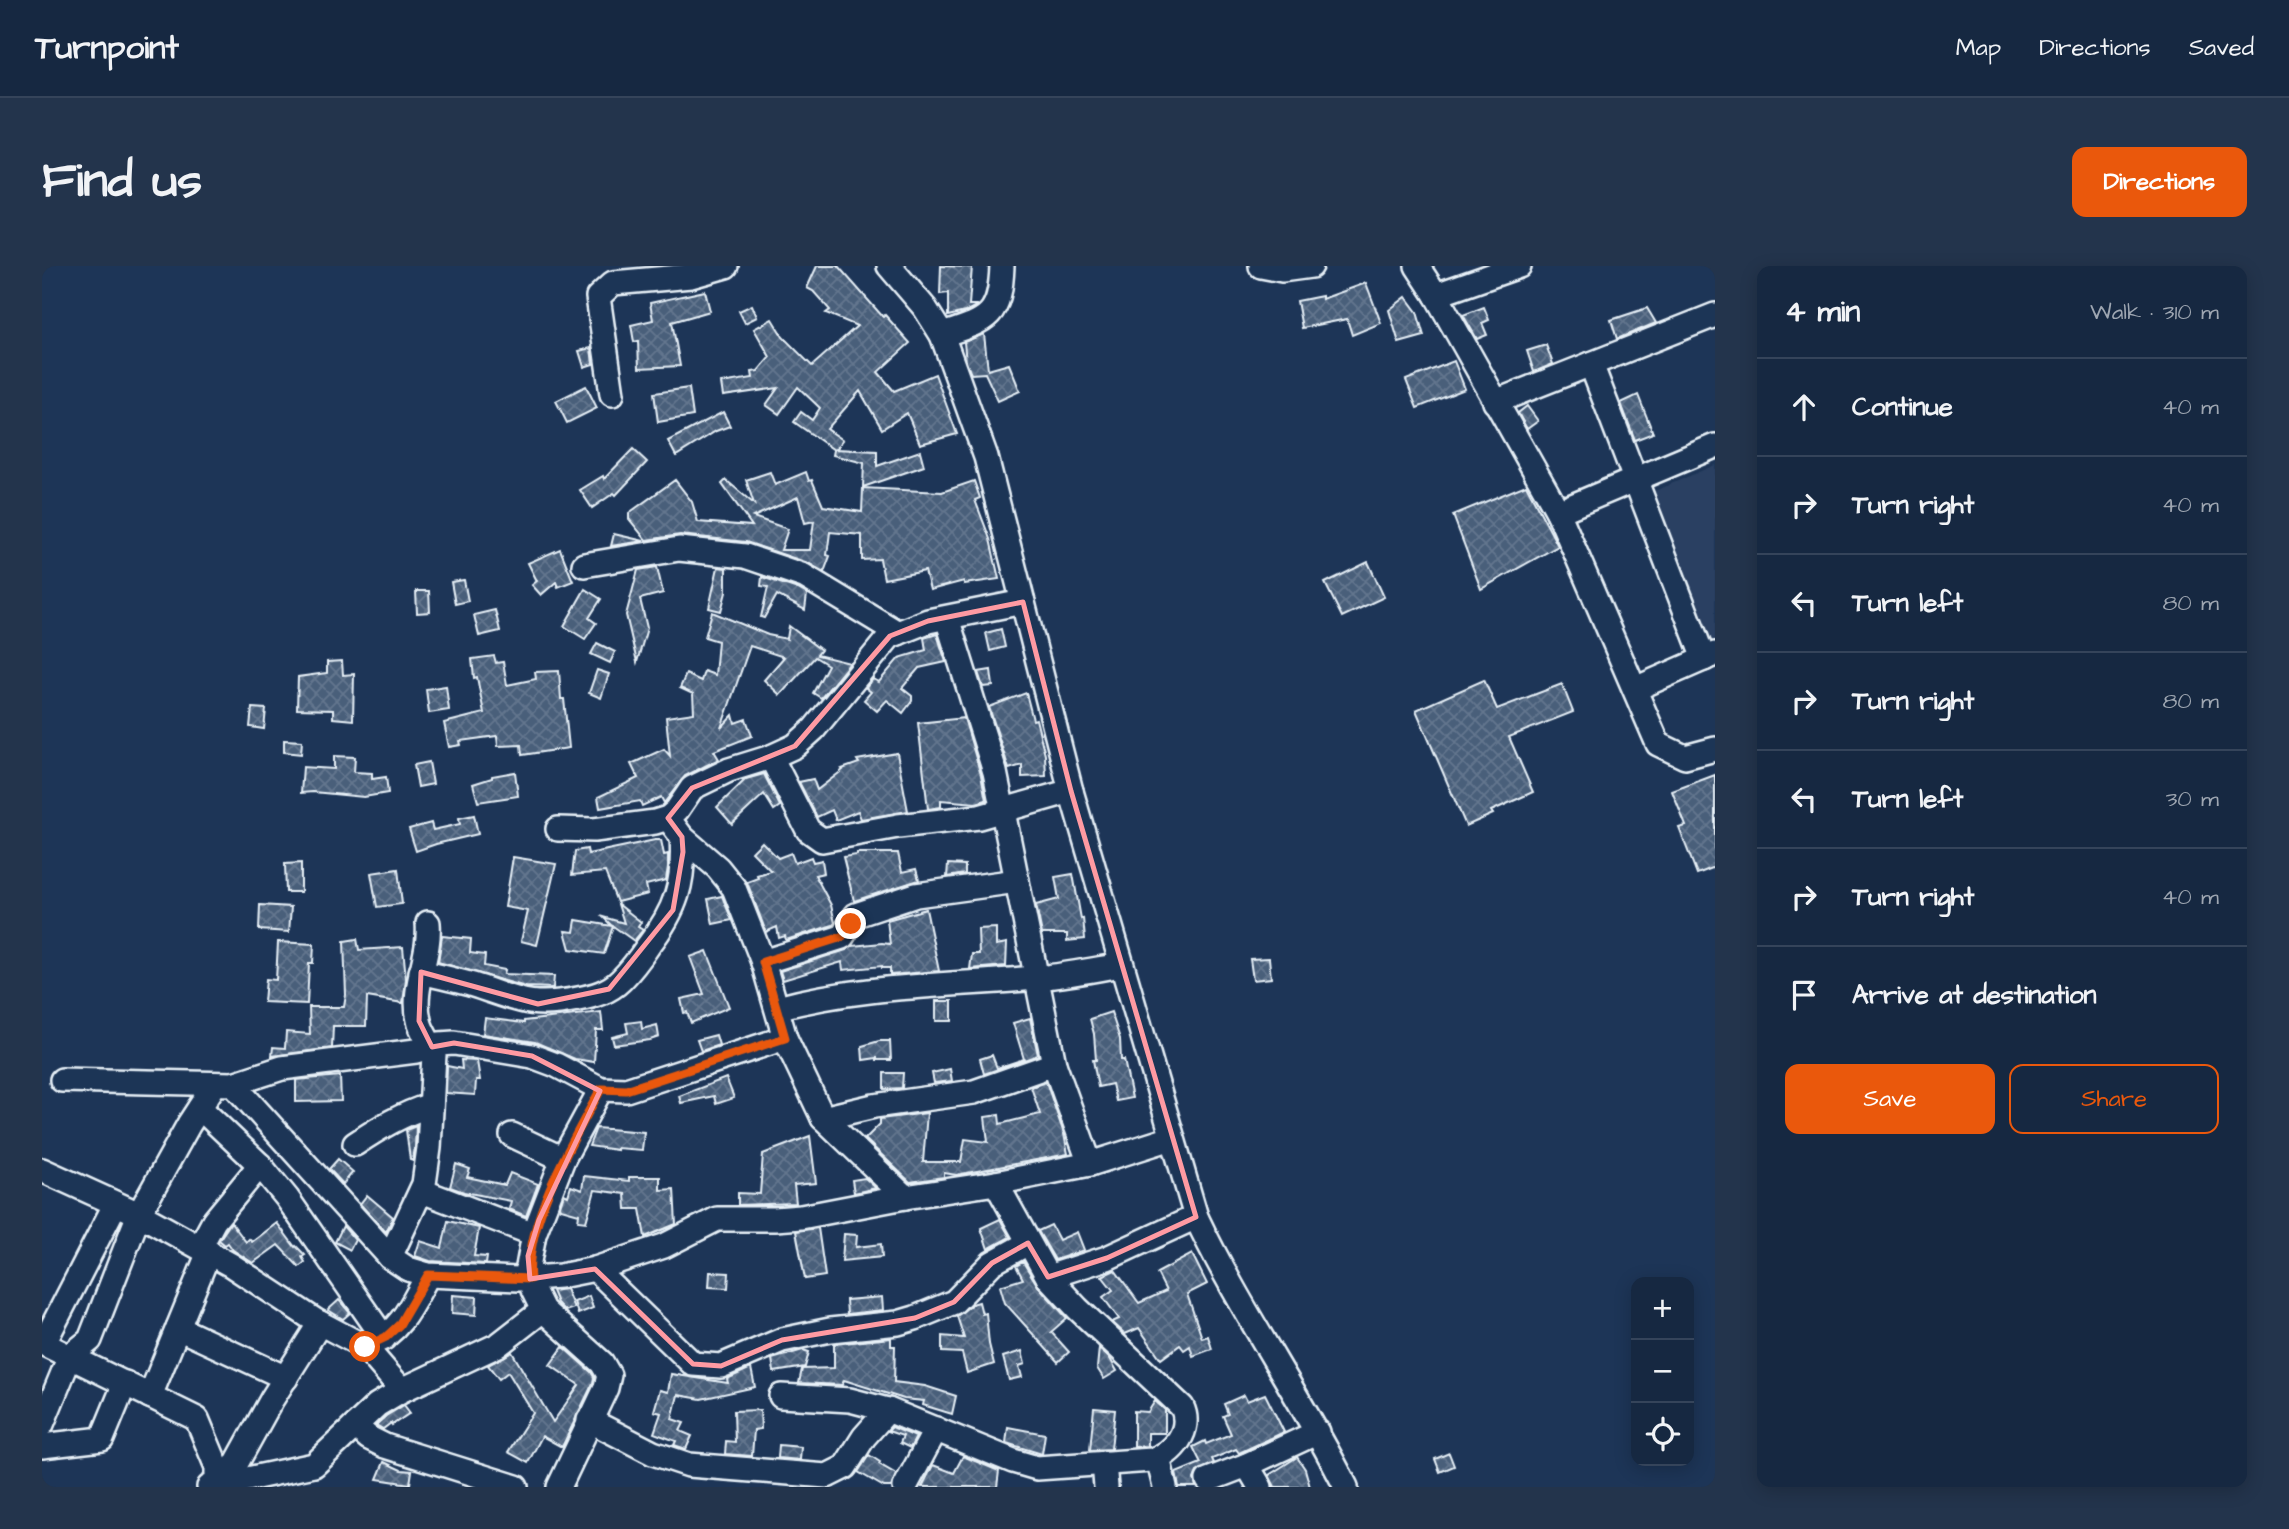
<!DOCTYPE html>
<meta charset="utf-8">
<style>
body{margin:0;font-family:"Architects Daughter",sans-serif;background:#23344c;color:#f1f3f6}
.controls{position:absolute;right:21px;bottom:21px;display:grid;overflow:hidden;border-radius:14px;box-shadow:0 4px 18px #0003}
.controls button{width:63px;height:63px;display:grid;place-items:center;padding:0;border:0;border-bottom:2px solid #35445a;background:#162841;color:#f1f3f6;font:35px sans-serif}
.stop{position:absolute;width:21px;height:21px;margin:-16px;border:5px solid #ea580c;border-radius:50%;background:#fff}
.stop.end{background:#ea580c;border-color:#fff;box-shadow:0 2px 7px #0008}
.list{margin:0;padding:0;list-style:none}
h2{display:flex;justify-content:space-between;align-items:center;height:91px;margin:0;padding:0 28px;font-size:30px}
h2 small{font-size:23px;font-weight:400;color:#9ea6b1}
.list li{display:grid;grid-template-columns:46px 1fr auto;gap:21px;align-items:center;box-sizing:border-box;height:98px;padding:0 28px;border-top:2px solid #35445a}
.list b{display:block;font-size:26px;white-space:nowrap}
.list em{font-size:23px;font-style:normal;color:#9ea6b1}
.actions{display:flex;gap:14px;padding:21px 28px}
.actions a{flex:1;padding:16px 0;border:2px solid #ea580c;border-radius:14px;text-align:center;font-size:24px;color:#ea580c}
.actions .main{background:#ea580c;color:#fff}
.icon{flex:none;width:38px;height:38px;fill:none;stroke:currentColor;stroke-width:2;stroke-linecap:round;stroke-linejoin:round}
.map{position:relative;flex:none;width:1673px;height:1221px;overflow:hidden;border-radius:14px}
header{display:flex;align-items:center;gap:42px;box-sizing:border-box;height:98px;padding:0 35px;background:#162841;border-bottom:2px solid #35445a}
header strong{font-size:33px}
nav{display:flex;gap:38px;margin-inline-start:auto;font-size:24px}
.intro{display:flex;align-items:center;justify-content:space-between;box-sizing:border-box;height:168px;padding:0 42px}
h1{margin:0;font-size:49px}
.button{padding:18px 32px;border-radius:14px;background:#ea580c;color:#fff;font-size:24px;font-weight:700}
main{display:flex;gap:42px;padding:0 42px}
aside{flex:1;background:#162841;border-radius:14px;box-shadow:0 4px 18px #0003}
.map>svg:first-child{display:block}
</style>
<header>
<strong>Turnpoint</strong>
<nav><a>Map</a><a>Directions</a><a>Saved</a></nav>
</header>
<div class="intro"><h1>Find us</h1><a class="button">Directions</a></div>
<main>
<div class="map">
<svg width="1673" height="1221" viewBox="0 0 1673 1221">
<defs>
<pattern id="building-cross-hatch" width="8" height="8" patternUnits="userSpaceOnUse" patternTransform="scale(1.75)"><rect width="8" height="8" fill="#495e7a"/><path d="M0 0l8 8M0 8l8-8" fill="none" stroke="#63768e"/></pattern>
</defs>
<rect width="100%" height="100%" fill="#1d3557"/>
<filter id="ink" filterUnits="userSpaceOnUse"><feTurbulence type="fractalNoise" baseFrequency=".0143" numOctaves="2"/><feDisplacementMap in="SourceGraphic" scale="14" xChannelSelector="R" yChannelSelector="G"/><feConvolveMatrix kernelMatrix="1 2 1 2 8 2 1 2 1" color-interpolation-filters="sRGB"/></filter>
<g filter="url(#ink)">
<polygon fill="#2a4162" points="1673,199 1673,381 1670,383 1613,225"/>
<g fill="url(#building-cross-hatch)" stroke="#e8f1f8" stroke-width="2" fill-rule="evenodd">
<polygon points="775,0 796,0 841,51 843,49 868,77 836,106 852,125 893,108 915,168 878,178 865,147 840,163 818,125 785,163 801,174 794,183 835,185 835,200 878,185 882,200 821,221 822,197 791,189 792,184 752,156 759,146 770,154 778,142 756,121 737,148 724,139 736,122 681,130 679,117 711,112 710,106 716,105 728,91 712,63 730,53 741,71 770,100 815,60 784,47 788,44 771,25 765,22"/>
<polygon points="899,0 930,1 927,39 936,39 923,46 906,50 906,27 898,28"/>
<polygon points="1324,17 1339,57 1310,69 1305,53 1260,62 1255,35 1280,30 1280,33"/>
<polygon points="663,25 668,45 630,56 638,100 597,102 596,75 592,76 589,59 611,54 608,37"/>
<polygon points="1364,31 1375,46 1382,70 1357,77 1347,44"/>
<polygon points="710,39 715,51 703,57 697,45"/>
<polygon points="1442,41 1447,54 1440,57 1445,69 1435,73 1421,49"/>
<polygon points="1605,42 1614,57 1575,73 1569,54"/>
<polygon points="942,68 946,104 967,98 978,125 956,135 943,107 929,108 924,96 922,76"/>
<polygon points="1504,79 1511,98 1492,106 1485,85"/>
<polygon points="549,82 551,98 542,101 537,85"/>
<polygon points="1412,95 1423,123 1375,142 1364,114"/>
<polygon points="544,120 555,142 525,157 514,135"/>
<polygon points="647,122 651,150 616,156 612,127"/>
<polygon points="1596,129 1611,167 1593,174 1579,137"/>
<polygon points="1485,140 1496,155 1485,163 1476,147"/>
<polygon points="681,146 688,160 674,165 634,190 626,175"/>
<polygon points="591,183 605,196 574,229 572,227 550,242 538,224 561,210 562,213"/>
<path d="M728,206L733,219L764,206L767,215L770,214L781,240L820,246L821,222L900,226L932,215L938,232L933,234L948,273L957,313L922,318V315L888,324L883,305L842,313L838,293L820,294V269L788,266L785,289L788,290L782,306L766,297L704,276L638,269L604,274L587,253V247L633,214L650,236L656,256L710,260L680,218L684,214L712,238L704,214ZM756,231L763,257L772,255L768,284H739L746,263L711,251Z"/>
<polygon points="1484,219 1516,280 1439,323 1411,249"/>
<polygon points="572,268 602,275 569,280"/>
<polygon points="518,283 531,315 516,321 514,316 499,329 490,319 495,315 486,297"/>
<polygon points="1326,296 1342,331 1300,351 1283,317"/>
<polygon points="615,301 621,327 598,333 605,362 595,396 584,349 596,304"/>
<polygon points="676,301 684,302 684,326 679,345 667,342"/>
<polygon points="720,311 756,323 765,328 763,344 735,329 722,352 719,351 726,321 719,320"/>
<polygon points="422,314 426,335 413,338 409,316"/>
<polygon points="543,323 559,333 547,352 554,357 543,373 522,360"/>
<polygon points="374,325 387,325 388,346 375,347"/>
<polygon points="453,344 458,365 437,370 432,349"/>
<polygon points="670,346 726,369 745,373 747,360 779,384 775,389 808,397 779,432 771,427 786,399 773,391 738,429 722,414 742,391 708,380 679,462 691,449 693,457 704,453 710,470 672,485 677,493 643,510 622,537 619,531 600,540 598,535 558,542 556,531 596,512 589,498 622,483 628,490 624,451 652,447 651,428 638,422 644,408 659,415 662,405 673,409 676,375 663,371"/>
<polygon points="959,363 963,381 948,385 944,367"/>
<polygon points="895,368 904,396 877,402 860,422 870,430 870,435 861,447 845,434 835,445 822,434 829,426 824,422 831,413 837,416 857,392 884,384 882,372"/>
<polygon points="555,377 573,386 568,397 549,388"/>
<polygon points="452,390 454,397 461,396 465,419 494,413 493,406 517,405 519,433 522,433 527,482 480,489 479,479 456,480 455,470 418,475 419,479 407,481 402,457 442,447 435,411 432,412 430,393"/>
<polygon points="300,395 301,409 312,408 311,454 291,452 291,444 255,443 256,411 285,407 285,396"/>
<polygon points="555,404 567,408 559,432 547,427"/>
<polygon points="949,404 951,420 941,421 936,406"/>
<polygon points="1442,414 1455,443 1520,418 1531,446 1467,471 1491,526 1449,545 1451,548 1424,560 1374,444"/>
<polygon points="404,420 407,444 387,447 384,423"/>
<polygon points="984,427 991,454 994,453 1003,489 1004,510 980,511 980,499 967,503 947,441"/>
<polygon points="210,442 224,443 222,463 208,461"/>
<polygon points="922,452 939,509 944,534 934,537 899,534 899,541 886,543 876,457"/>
<polygon points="242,474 260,475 259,488 242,486"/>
<polygon points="855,487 866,545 819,553 816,545 794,554 790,544 775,551 757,516 771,513 775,524 801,504 800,503 817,497 815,494"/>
<polygon points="292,490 313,491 312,506 330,507 330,513 344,511 346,527 322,531 271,526 259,527 261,501 292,503"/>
<polygon points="387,496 391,518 376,521 372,499"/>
<polygon points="473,506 476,530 436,536 431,518 450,512 450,510"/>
<polygon points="722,508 738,540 732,544 722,528 690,558 675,541 704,513"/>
<polygon points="1673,509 1673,601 1655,608 1637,562 1644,560 1630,525"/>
<polygon points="432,549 436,568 394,578 374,585 367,563 389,557 391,564 418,558 417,552"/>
<polygon points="613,574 619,574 622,589 626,588 626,601 624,614 604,619 606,628 575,636 563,606 530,609 533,585 545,583 546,588"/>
<polygon points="720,576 736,592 749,587 753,597 769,591 771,596 780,594 782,607 773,609 789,639 793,657 791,659 744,674 743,670 737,672 735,661 724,666 705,616 716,612 715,609 729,605 710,586"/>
<polygon points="815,587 856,587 860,606 874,603 877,614 812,635 801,591 815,589"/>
<polygon points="471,591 514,598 495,679 479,675 486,645 463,641"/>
<polygon points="259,597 259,626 244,626 243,598"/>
<polygon points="906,598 923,599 923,608 905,611"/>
<polygon points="356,603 360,638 335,641 329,607"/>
<polygon points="1031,608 1039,653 1041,652 1043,673 1025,675 1025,668 1000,668 994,639 1017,633 1013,611"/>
<polygon points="680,630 690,654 671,658 666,633"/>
<polygon points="576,638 599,656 596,661 601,664 592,675 571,660 562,688 528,683 523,665 532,666 534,654 570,660 561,651 582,657"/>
<polygon points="218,639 249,641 247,666 217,664"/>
<polygon points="884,643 897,705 848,709 848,702 840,702 840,700 801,704 800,696 741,714 738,705 804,684 810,680 840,677 848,678 845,654"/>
<polygon points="954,662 954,679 965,677 964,700 928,703 930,688 937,688 936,663"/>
<polygon points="400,670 429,673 428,687 443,689 442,700 463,704 462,708 512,710 511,722 484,721 396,696"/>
<polygon points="315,673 317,684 361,681 364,713 361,737 325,731 324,760 291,760 290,782 230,790 231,781 243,782 244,766 268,768 267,741 302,741 304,729 302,675"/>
<polygon points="236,676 272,678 271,697 267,697 265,738 222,736 224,713 234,714"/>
<polygon points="665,685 687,741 649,757 645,746 642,747 639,733 662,728 648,691"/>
<polygon points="1227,692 1229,712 1211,714 1208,693"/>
<rect x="894" y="735" width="16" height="20"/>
<polygon points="559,746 561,764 554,764 552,796 533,793 493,776 441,768 443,752 482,757 482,755"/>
<polygon points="1069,746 1078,773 1079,794 1082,794 1090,832 1074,835 1070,818 1056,821 1051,794 1054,794 1052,768 1048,753"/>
<polygon points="988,752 996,789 942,808 938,793 950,789 955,802 982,793 971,757"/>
<polygon points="599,755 600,763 615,759 617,771 608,774 572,779 570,771 586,767 584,757"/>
<polygon points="674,769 677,779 659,785 655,774"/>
<polygon points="837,775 848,775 849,794 835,794 835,792 821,794 820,780"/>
<polygon points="419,794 435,795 438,814 434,814 433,829 404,827 405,800 420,803"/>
<polygon points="908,803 910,815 892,817 890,807"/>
<polygon points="842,807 861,807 860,822 842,823"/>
<polygon points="298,810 299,835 254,836 254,814"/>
<polygon points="684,812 692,832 674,838 672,830 639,837 637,830"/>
<polygon points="1004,816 1022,868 1026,888 914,909 902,907 902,911 868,916 823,873 838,858 838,853 885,847 881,896 919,896 923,873 946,876 943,851 957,849 958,858 998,848 989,821"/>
<polygon points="374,860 373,881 371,895 368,894 364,864"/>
<polygon points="554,862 602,866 600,884 575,882 575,884 547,880"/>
<polygon points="768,870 774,917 752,919 754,937 696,939 696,927 718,928 721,888"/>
<polygon points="296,893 311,906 301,918 287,903"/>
<polygon points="414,898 428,903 425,911 463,919 468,907 496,918 484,950 467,943 469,935 422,926 408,921"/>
<polygon points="542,910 587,915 587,911 618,911 618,924 632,923 634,958 603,971 598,943 584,943 583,928 553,924 544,956 536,955 537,948 519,943 518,940 522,928 526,930 529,920 540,924"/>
<polygon points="823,912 834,922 812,927 810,914"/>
<polygon points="325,929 351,951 344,966 318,938"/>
<polygon points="958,953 968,971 946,983 939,962"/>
<polygon points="406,955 437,962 432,990 445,991 444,998 388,995 373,990 378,975 400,982"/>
<polygon points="189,956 204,976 207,973 210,976 235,957 253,981 254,980 263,989 260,991 263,996 257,1001 236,979 211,997 191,984 186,977 183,979 177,974"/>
<polygon points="1009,959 1017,974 1035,966 1042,984 1013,994 996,965"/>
<polygon points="301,960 313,974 308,984 293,976"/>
<polygon points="776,962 783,1010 763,1013 754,965"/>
<polygon points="802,968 815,969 814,981 839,978 840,991 800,995"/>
<polygon points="1150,988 1165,1018 1145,1028 1160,1072 1166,1070 1170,1083 1151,1090 1148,1080 1142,1084 1138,1079 1119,1093 1097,1062 1083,1068 1070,1056 1077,1053 1061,1031 1071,1024 1060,1010 1073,1004 1097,1037 1124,1025 1115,1007"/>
<polygon points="981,996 996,1020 1025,1052 1009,1066 1027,1086 1016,1096 963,1037 958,1020 981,1013 974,1000"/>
<polygon points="668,1006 687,1007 686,1022 667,1021"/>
<polygon points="524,1023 532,1042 523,1045 515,1037 510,1025"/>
<polygon points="411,1029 435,1031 434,1049 410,1047"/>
<polygon points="547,1030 551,1042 536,1048 532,1036"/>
<polygon points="840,1031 841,1044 805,1048 804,1034"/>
<polygon points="297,1034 308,1047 301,1053 286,1044"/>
<polygon points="937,1036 940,1048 944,1047 947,1078 952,1098 925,1107 920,1087 900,1086 900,1070 922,1072 915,1050 930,1038"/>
<polygon points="849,1072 849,1080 853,1080 852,1116 883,1120 914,1130 910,1148 881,1139 882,1135 862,1133 802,1114 800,1119 757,1117 760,1103 792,1102 792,1078"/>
<polygon points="521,1081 549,1106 552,1111 551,1117 520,1181 500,1170 486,1197 466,1186 491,1147 466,1106 457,1113 446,1099 470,1086 511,1156 537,1119 508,1099"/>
<polygon points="1057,1082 1067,1091 1075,1105 1062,1113 1055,1102"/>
<polygon points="761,1084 767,1086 763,1101 732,1106 730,1093"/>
<polygon points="980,1085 983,1098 977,1100 980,1111 967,1114 961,1091"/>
<polygon points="709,1102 713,1121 659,1133 636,1129 630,1153 642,1157 638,1165 650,1170 644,1183 632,1179 634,1175 612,1167 619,1147 612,1145 618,1124 626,1126 629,1108 686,1117 685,1113"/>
<polygon points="1223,1128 1242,1166 1197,1187 1194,1183 1170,1193 1172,1197 1155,1206 1152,1213 1154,1221 1137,1221 1134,1207 1159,1197 1151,1181 1163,1175 1164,1178 1189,1168 1181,1150 1186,1148 1182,1138 1202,1129 1205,1135"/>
<polygon points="1113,1135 1123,1144 1123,1167 1106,1167 1106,1180 1092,1181 1092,1145 1106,1146"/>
<polygon points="362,1139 368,1147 350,1159 349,1157 341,1163 334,1159 344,1150"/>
<polygon points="1052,1142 1073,1144 1069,1183 1048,1184"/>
<polygon points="718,1144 719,1163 712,1164 710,1190 683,1188 684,1175 693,1176 692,1145"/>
<polygon points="850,1161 874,1171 868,1182 858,1177 861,1170 846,1165"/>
<polygon points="966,1161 1003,1168 1000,1188 964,1177"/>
<polygon points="737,1179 759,1181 758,1194 736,1192"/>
<polygon points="1407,1187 1412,1200 1398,1206 1393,1193"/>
<polygon points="827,1189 838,1196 837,1198 854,1208 849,1221 842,1221 816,1206"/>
<polygon points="921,1190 957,1205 955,1221 880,1221 891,1199 912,1207"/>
<polygon points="1255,1191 1263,1203 1268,1221 1233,1221 1227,1209"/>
<polygon points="342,1196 359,1204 370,1205 368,1218 335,1213"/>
</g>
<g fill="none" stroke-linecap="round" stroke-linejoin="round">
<g stroke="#e8f1f8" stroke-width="28">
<g id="minor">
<path d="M847,0L883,42L900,69L944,191L1029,525L1154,951C1198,1044 1258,1129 1304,1221"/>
<polyline points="1219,0 1240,4 1269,0"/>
<polyline points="1375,0 1394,29 1516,246 1616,478 1643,491 1673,483"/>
<polyline points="1394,29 1477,0"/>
<path d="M900,69C946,54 958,52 960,0"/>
<polyline points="1549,98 1662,393"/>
<polyline points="570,128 556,31 571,17 649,10 684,0"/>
<polyline points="1453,136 1673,49"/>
<polyline points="1516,246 1673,180"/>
<polyline points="542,299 637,283 703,290 762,310 856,367"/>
<polyline points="905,352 953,506 1012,798 1048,898"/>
<polyline points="1593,423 1673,388"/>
<polyline points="729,491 766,564 780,574 856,560 937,551 1029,525"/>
<polyline points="626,552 640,571 676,602 692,622 721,696 743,772 781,852 863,931"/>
<polyline points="516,563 552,564 613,556 626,552 635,544 650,522 687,504 729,491 753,480 772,463 848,370 886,355 981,336"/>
<polyline points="721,696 800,671 814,649 874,629 975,615"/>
<path d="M379,706C396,710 414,714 431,719C475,733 487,743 536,733C552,730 567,726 579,714C589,704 598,692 606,680C634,644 643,617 640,571"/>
<path d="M735,742C824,718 915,720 1005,711C1030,708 1055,703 1079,699"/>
<polyline points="20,814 191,818 240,802 374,785 397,778 412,777 490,790 514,799 559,823 584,824 743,772"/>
<polyline points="191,818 348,991 366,1003 386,1009 477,1013 518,1010 553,1003 622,980 675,953 733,953 759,951 863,931 954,917 1048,898 1130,872"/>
<polyline points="158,842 218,899 245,932 342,1072"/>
<polyline points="781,852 832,840 932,826 1012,798"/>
<polyline points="470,869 521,893"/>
<path d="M313,878C337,862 360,848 389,839"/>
<polyline points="0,904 97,948 189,999 274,1055 323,1081 360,1124"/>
<polyline points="380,925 492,968"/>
<polyline points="158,981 172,955 218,899"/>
<path d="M348,991L382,918L387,882L392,788C389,776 379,767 377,754C369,721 389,690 386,657"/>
<polyline points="553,1003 651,1098 679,1100 740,1074 788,1064 856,1057 873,1052 912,1036 950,997 986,977"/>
<polyline points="1006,1011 1065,992 1154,951"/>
<polyline points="136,1062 244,1112"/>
<polyline points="0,1077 155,1153 175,1201 175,1221"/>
<polyline points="2,1077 73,939"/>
<path d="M330,1078C361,1063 370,1037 386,1009"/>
<polyline points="108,1130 167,986"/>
<path d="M739,1130L808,1134L846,1144L971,1195L995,1202L1110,1194C1131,1188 1151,1164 1140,1141L1036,1043L1006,1011L954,917"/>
<polyline points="547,1154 611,1187 647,1199 785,1210 803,1201 822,1171 846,1144"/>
<polyline points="0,1158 28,1090 48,1074 97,948 147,858 173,818"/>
<polyline points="313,1160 327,1172 343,1180 474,1221"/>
<polyline points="0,1180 60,1173 83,1117"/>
<polyline points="1116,1192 1123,1221"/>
<polyline points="1062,1197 1064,1221"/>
<polyline points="1205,1199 1218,1221"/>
<polyline points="1166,1214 1205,1199 1276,1166"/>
<polyline points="184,1216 230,1133 278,1057"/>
<polyline points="167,1221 272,1199 335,1139 360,1124 456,1079 501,1044"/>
<polyline points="517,1221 564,1122 567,1109 560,1097 501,1044 491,1024 486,1001 492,968 521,893 559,823"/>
<polyline points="863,1221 894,1163"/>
</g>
</g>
<use href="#minor" stroke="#1d3557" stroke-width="23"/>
</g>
</g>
<g fill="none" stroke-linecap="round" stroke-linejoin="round" filter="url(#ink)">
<path stroke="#ea580c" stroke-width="9" d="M323,1081L344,1071L357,1059L386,1009L488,1013C482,957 532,872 559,823L584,824L743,772L721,696L800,671L809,658"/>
</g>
<path fill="none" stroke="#ff9aa2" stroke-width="5" stroke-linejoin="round" d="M981,336L1029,525L1154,951L1065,992L1006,1011L986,977L950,997L912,1036L873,1052L740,1074L679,1100L651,1098L553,1003L488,1013L486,990L497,954L558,825L490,790L412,777L390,781L377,755L379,706L496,738L567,723L631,644L641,586L640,571L626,552L650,522L753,480L848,370L886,355Z"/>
</svg>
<div class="controls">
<button>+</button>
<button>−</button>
<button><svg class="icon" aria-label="locate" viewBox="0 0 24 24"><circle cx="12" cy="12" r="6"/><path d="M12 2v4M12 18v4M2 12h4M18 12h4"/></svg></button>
</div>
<div class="stop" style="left:323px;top:1081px"></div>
<div class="stop end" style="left:809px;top:658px"></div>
</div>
<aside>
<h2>4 min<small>Walk · 310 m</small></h2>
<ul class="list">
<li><svg class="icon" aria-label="ahead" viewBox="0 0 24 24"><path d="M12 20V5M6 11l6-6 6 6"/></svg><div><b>Continue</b></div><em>40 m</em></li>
<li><svg class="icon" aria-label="right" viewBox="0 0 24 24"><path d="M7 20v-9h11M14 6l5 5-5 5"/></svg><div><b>Turn right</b></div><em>40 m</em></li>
<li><svg class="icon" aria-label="left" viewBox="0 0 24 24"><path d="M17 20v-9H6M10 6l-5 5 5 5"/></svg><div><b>Turn left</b></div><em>80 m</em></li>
<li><svg class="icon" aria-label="right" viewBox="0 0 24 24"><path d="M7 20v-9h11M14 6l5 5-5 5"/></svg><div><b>Turn right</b></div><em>80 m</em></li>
<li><svg class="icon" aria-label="left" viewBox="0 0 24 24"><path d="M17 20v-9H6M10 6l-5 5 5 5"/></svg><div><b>Turn left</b></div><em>30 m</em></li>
<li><svg class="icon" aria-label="right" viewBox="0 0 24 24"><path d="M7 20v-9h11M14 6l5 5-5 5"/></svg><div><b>Turn right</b></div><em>40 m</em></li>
<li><svg class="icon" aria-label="arrive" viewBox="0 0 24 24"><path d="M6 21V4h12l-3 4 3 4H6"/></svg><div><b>Arrive at destination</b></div></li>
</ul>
<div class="actions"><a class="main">Save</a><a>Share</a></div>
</aside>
</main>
